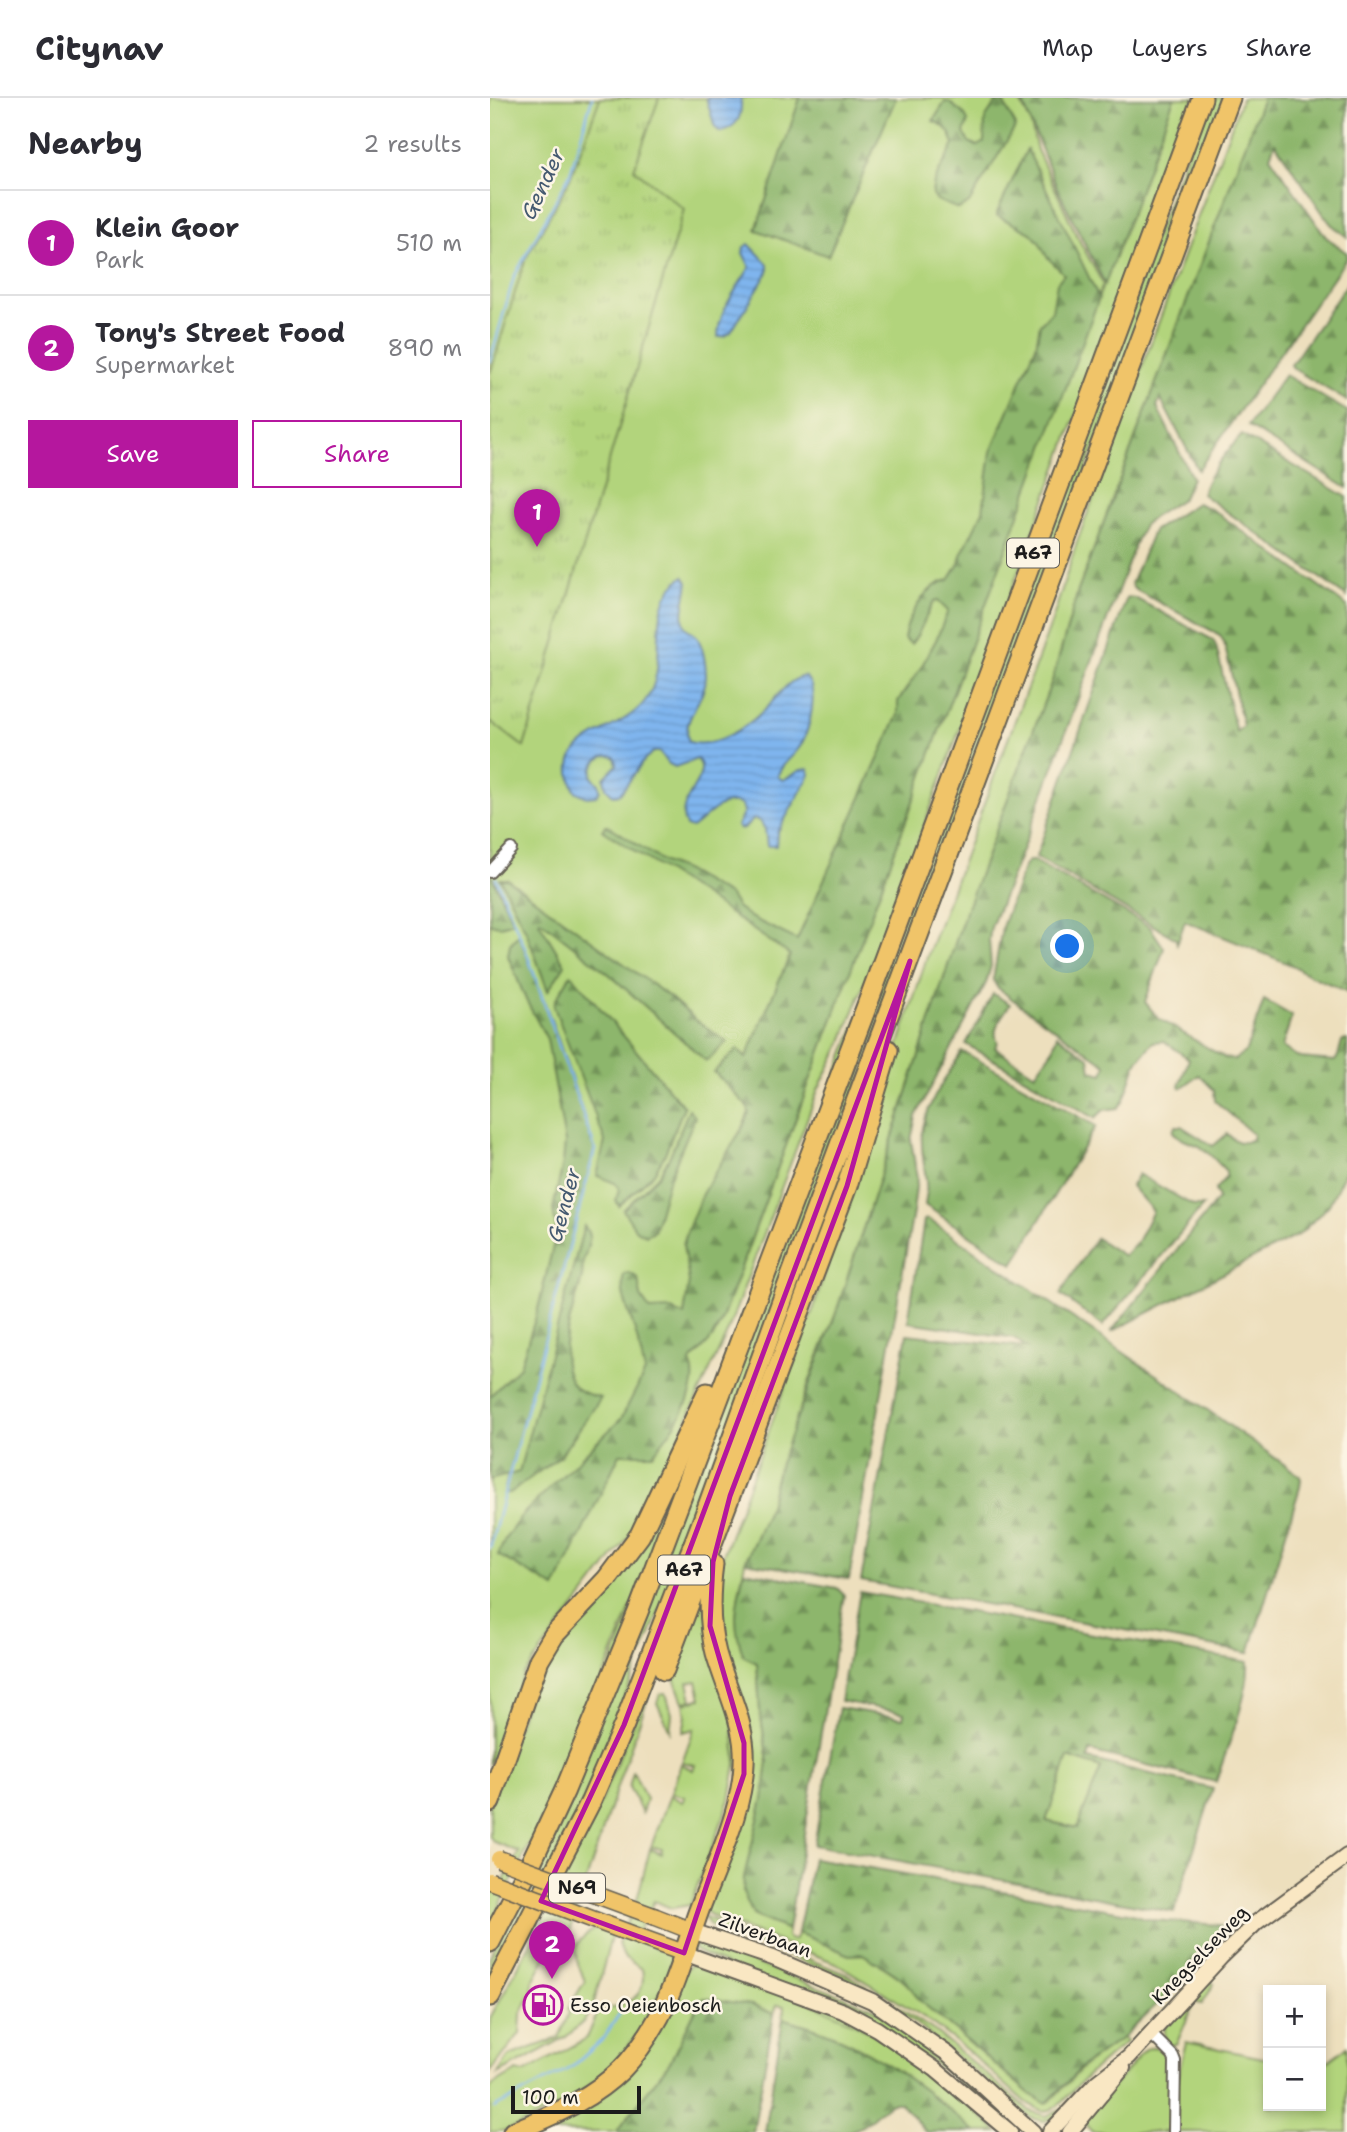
<!DOCTYPE html>
<meta charset="utf-8">
<style>
body{margin:0;font-family:"Shantell Sans",sans-serif;background:#f2f2f3;color:#2b2b33}
.controls{position:absolute;right:21px;bottom:21px;display:grid;overflow:hidden;border-radius:0px;box-shadow:0 4px 10px #0003}
.controls button{width:63px;height:63px;display:grid;place-items:center;padding:0;border:0;border-bottom:2px solid #e1e1e2;background:#fff;color:#2b2b33;font:35px sans-serif}
.scale{position:absolute;left:21px;bottom:18px;width:130px;box-sizing:border-box;padding-left:7px;border:4px solid #1c1c1c;border-top:0;font-size:19px;line-height:24px;white-space:nowrap;color:#1c1c1c;-webkit-text-stroke:5px #fcf5e5;paint-order:stroke}
.you{position:absolute;left:578px;top:849px;width:24px;height:24px;margin:-18px;border:5px solid #fff;border-radius:50%;background:#1a73e8;box-shadow:0 0 0 10px #1a73e833}
.badge{display:grid;place-items:center;width:46px;height:46px;border-radius:50%;background:#b5179e;color:#fff;font-size:23px;font-weight:700}
.pin{position:absolute;translate:-50% -58px;filter:drop-shadow(0 2px 4px #0008)}
.pin::after{content:'';position:absolute;top:37px;width:24px;height:21px;background:inherit;clip-path:polygon(0 0,100% 0,50% 100%)}
.list{margin:0;padding:0;list-style:none}
h2{display:flex;justify-content:space-between;align-items:center;height:91px;margin:0;padding:0 28px;font-size:30px}
h2 small{font-size:23px;font-weight:400;color:#7c7c81}
.list li{display:grid;grid-template-columns:46px 1fr auto;gap:21px;align-items:center;box-sizing:border-box;height:105px;padding:0 28px;border-top:2px solid #e1e1e2}
.list b{display:block;font-size:26px;white-space:nowrap}
.list p{margin:0;font-size:23px;white-space:nowrap;color:#7c7c81}
.list em{font-size:23px;font-style:normal;color:#7c7c81}
.actions{display:flex;gap:14px;padding:21px 28px}
.actions a{flex:1;padding:16px 0;border:2px solid #b5179e;border-radius:0px;text-align:center;font-size:24px;color:#b5179e}
.actions .main{background:#b5179e;color:#fff}
.map{position:relative;flex:none;width:857px;height:2034px;overflow:hidden}
header{display:flex;align-items:center;gap:42px;box-sizing:border-box;height:98px;padding:0 35px;background:#fff;border-bottom:2px solid #e1e1e2}
header strong{font-size:33px}
nav{display:flex;gap:38px;margin-inline-start:auto;font-size:24px}
main{display:flex}
aside{flex:1;background:#fff}
.map>svg:first-child{display:block}
</style>
<header>
<strong>Citynav</strong>
<nav><a>Map</a><a>Layers</a><a>Share</a></nav>
</header>
<main>
<aside>
<h2>Nearby<small>2 results</small></h2>
<ul class="list">
<li><span class="badge">1</span><div><b>Klein Goor</b><p>Park</p></div><em>510 m</em></li>
<li><span class="badge">2</span><div><b>Tony's Street Food</b><p>Supermarket</p></div><em>890 m</em></li>
</ul>
<div class="actions"><a class="main">Save</a><a>Share</a></div>
</aside>
<div class="map">
<svg width="857" height="2034" viewBox="0 0 857 2034">
<defs>
<pattern id="forest-firs" width="22" height="20" patternUnits="userSpaceOnUse" patternTransform="scale(1.75)"><rect width="22" height="20" fill="#8db66c"/><path d="M5 1l3.5 6h-7zM16 11l3.5 6h-7z" fill="#729358"/></pattern>
<pattern id="park-tufts" width="24" height="20" patternUnits="userSpaceOnUse" patternTransform="scale(1.75)"><rect width="24" height="20" fill="#b2d47c"/><path d="M3 7l-1-3M5 7V3M7 7l1-3M15 17l-1-3M17 17v-4M19 17l1-3" fill="none" stroke="#98b56b"/></pattern>
<pattern id="water-rules" width="6" height="5" patternUnits="userSpaceOnUse" patternTransform="scale(1.75)"><rect width="6" height="5" fill="#7fb5ee"/><path d="M0 2.5h6" fill="none" stroke="#6d9bcc"/></pattern>
</defs>
<rect width="100%" height="100%" fill="#fcf5e5"/>
<filter id="ink" filterUnits="userSpaceOnUse"><feTurbulence type="fractalNoise" baseFrequency=".0143" numOctaves="2"/><feDisplacementMap in="SourceGraphic" scale="14" xChannelSelector="R" yChannelSelector="G"/><feConvolveMatrix kernelMatrix="1 2 1 2 8 2 1 2 1" color-interpolation-filters="sRGB"/></filter>
<filter id="wash" filterUnits="userSpaceOnUse"><feTurbulence type="fractalNoise" baseFrequency=".00686" numOctaves="4" result="noise"/><feDisplacementMap in="SourceGraphic" scale="28" xChannelSelector="R" yChannelSelector="G"/><feGaussianBlur stdDeviation="1.57" result="paint"/><feColorMatrix in="noise" values="0 0 0 0 0 0 0 0 0 0 0 0 0 0 0 0 0 1.4 0 .05"/><feComposite in="paint" operator="in"/></filter>
<g filter="url(#wash)">
<rect width="100%" height="100%" fill="#eddfbd"/>
<g fill="#b2d47c" stroke="#67784c" stroke-width="2" fill-rule="evenodd">
<path d="M0,0H528L540,23L547,52L588,140L613,186L589,251L684,0H704L396,830L351,946L328,992L237,1235L154,1415L136,1442L34,1576L0,1667ZM499,497L230,1226L224,1238L200,1264L163,1356L130,1355L339,929Z"/>
<polygon points="718,0 734,0 207,1418 94,1702 0,1890 0,1859 39,1783"/>
<path d="M752,0H773L588,493L563,580L473,821L346,1215L323,1273L286,1379L278,1412L255,1464L248,1500L267,1565L270,1613L278,1664L263,1817L298,1832L297,1838L299,1841L304,1842L308,1835L360,1857L373,1856C391,1868 419,1881 428,1901L540,1996L555,2005L559,2004L597,1965L632,1940L637,1943L598,1977L570,2006L560,2012L552,2013L535,2004L478,1953L435,1920L346,1865L229,1821L212,1812L254,1707L230,1554L228,1471L322,1215L437,859L562,523L587,444Z"/>
<polygon points="210,1322 156,1471 84,1653 0,1828 0,1787 10,1790 29,1754 4,1744 0,1739 0,1707 46,1575 119,1482"/>
<path d="M216,1470L242,1617L246,1666L240,1702L200,1807L181,1810L164,1803L145,1840L183,1858C164,1930 114,1990 45,2020C30,2027 17,2034 0,2034V1991L3,1987L27,1973L34,1975L97,1940L108,1914C130,1907 159,1904 152,1871L134,1859L128,1846L148,1798L160,1751L171,1756L172,1751L161,1749L180,1697L192,1704L195,1699L181,1695L191,1666L203,1672L205,1667L192,1664L204,1631L193,1634L196,1618L194,1606L211,1600L207,1583L198,1584L202,1602L193,1604L180,1569Z"/>
<polygon points="183,1528 129,1683 79,1834 60,1851 43,1883 42,1894 31,1916 30,1935 0,1975 0,1920 44,1839 109,1707"/>
<polygon points="176,1595 182,1616 180,1633 167,1605 170,1596"/>
<polygon points="578,1659 611,1670 588,1730 556,1723"/>
<polygon points="143,1674 156,1701 152,1715 139,1689"/>
<polygon points="213,1818 360,1878 446,1934 540,2013 556,2018 572,2012 568,2019 554,2023 541,2020 423,1923 355,1880 226,1830 219,1826"/>
<path d="M119,1821L124,1828L103,1908L94,1923L76,1939L8,1976L19,1958L69,1940L80,1912L78,1911L95,1883C77,1843 86,1844 119,1821Z"/>
<polygon points="208,1843 385,1911 424,1935 511,2010 505,2016 441,1962 204,1852"/>
<path d="M209,1865C262,1884 318,1901 368,1927C420,1955 466,1993 508,2034H485C441,1995 394,1959 340,1936C325,1929 308,1925 293,1920L294,1908L287,1907L284,1916L262,1907H208L180,1964L126,2034H39L98,2003L199,1868Z"/>
<path d="M717,1880L724,1886L712,1906L704,1904L687,1945L680,1948C674,1942 674,1935 675,1927Z"/>
<polygon points="696,1944 778,1961 778,2008 831,2008 831,1968 857,1949 857,2034 686,2034 687,1980"/>
<polygon points="665,1949 677,1956 682,1968 680,2034 602,2034 593,2024 655,1951"/>
</g>
<g fill="url(#forest-firs)" stroke="#546944" stroke-width="2" fill-rule="evenodd">
<polygon points="310,0 406,0 338,158 266,132"/>
<path d="M509,0H511L526,28L479,105L469,111C462,108 454,106 447,102C432,92 459,60 464,46C460,34 455,27 443,23L455,4H459L474,16L478,23L474,35L479,44L487,48L494,44L495,21Z"/>
<polygon points="531,0 684,0 615,186 568,92"/>
<polygon points="773,0 857,0 857,139 841,126 834,117 785,45 780,58 836,139 857,155 857,160 708,372 670,300 667,309 702,380 693,400 662,420 654,427 647,441 530,758 501,829 499,842 501,868 496,885 426,1018 421,1042 427,1080 423,1114 359,1481 255,1464 278,1412 289,1368 346,1215 473,821 563,580 588,493"/>
<path d="M537,51L609,200L230,1226L219,1244L200,1264C214,1293 181,1334 163,1356H130L65,1490L8,1457L15,1441L32,1417L131,1321L155,1274C151,1258 148,1240 142,1224C137,1209 129,1192 134,1176L140,1175L148,1180L151,1199L160,1212L183,1211L186,1215L194,1217L199,1183L193,1147L196,1136L212,1096L253,1029L259,1014L257,1008L224,974L247,951L256,960L300,857L213,797L112,732L116,727L124,731L174,764L192,771L240,798L247,809L260,819L307,842L408,617V603L430,571L446,542L458,513L448,503L444,504C436,516 430,537 421,546L414,541C417,519 436,486 459,482L469,466L471,457L493,413L501,354L546,248L550,226L562,213L567,185L574,176L557,159L549,144L541,135L506,117Z"/>
<polygon points="857,186 857,303 804,271 801,267"/>
<polygon points="795,277 857,313 857,390 758,328"/>
<path d="M752,337L857,399V499L712,396C717,376 738,352 752,337Z"/>
<path d="M707,405L723,412L857,508V894C840,884 819,880 804,868L695,823L687,846L686,841L546,759L637,499L645,500L723,542L726,548L746,634L753,628L734,544L730,537L644,491L641,486L663,433Z"/>
<path d="M539,763H544L660,829L674,850L655,904L668,920L735,960L744,962L756,953L774,902L802,918L792,949L810,960L845,963L848,958L852,943L857,942V1070L839,1107L810,1136L621,1234L728,1101L725,1092L736,1079V1073C728,1065 719,1054 709,1048C698,1043 693,1044 683,1034L685,1028H691L723,1048L737,1036C746,1043 751,1048 762,1041L763,1036L725,1003L724,992L709,977L691,990L689,988L699,961L674,943L663,944L647,964L633,1004L628,1010L614,1012L605,1020L476,946L503,896L520,906C513,917 500,932 508,944L505,950L545,976L563,951L567,937L599,960L601,973L613,976L616,967L522,901L507,889L503,882L512,829L535,766Z"/>
<path d="M2,778L23,824C15,827 7,830 0,825V780Z"/>
<polygon points="10,781 17,781 181,900 206,922 237,944 216,963 119,876 50,822 49,824 75,867 58,893 36,833"/>
<path d="M29,836L66,935L105,1051L19,1377L29,1374L94,1128C104,1140 97,1149 93,1163C92,1168 93,1174 92,1179C85,1209 60,1264 86,1290C93,1296 103,1297 111,1300L70,1358L20,1395H14L18,1377L0,1382V1298L30,1268L47,1215L64,1144L66,1130L63,1111L73,1065L75,1044L57,941L36,902L18,858L20,846Z"/>
<polygon points="81,876 194,1009 174,1058 164,1075 129,1108 126,1102 129,1091 125,1085 107,1078 115,1043 64,909 65,903"/>
<path d="M472,953L606,1028L523,1166L435,1107C440,1083 430,1060 432,1036C435,1007 458,978 472,953Z"/>
<polygon points="199,1011 205,1019 178,1083 164,1133 156,1137 146,1132 133,1112 168,1078 179,1060"/>
<polygon points="648,1076 704,1108 713,1108 613,1228 570,1196 606,1140 634,1158 647,1144 663,1113 641,1088"/>
<polygon points="438,1121 716,1311 809,1377 811,1381 810,1389 759,1555 371,1483 417,1236 536,1249 524,1240 418,1224 434,1122"/>
<path d="M254,1473L347,1490L354,1497L298,1832L263,1817L253,1794L254,1779L273,1701L278,1664L270,1613L267,1565L254,1559C241,1526 246,1507 254,1473Z"/>
<path d="M370,1494L758,1564C760,1597 736,1651 726,1684L600,1653L598,1661L723,1691L684,1814L324,1747L349,1610L413,1620L414,1615L350,1603ZM578,1659L611,1670L587,1730L556,1723Z"/>
<path d="M323,1760L638,1815L663,1822L729,1827L734,1830L714,1851L695,1879L632,1940L596,1965L558,2004L555,2005L540,1996L428,1901C420,1881 391,1868 373,1856L360,1857L308,1835Z"/>
<polygon points="214,1900 262,1907 284,1916 263,2034 126,2034 180,1964 208,1907"/>
<path d="M293,1920C308,1925 325,1929 340,1936C394,1959 441,1995 485,2034H436L411,2005H401C383,2015 381,2028 357,2034H275Z"/>
</g>
<polygon fill="url(#park-tufts)" stroke="#67784c" stroke-width="2" points="110,0 169,0 144,71 194,111 34,649 0,623 0,276 35,162 80,81"/>
<g fill="url(#water-rules)" stroke="#4e6885" stroke-width="2">
<path d="M216,0H251C252,19 249,28 230,34L225,29Z"/>
<path d="M259,146L278,166V174L241,234L235,238L228,239C228,213 247,191 260,169L253,155L254,149Z"/>
<path d="M194,478L198,484C197,495 190,517 195,528C198,533 204,534 207,539C213,548 216,566 216,577C217,601 190,620 199,644C224,651 256,630 273,613C286,601 297,582 314,578C331,589 319,632 311,647C305,658 289,667 288,679L293,682L311,672L319,671L320,677L287,735L286,748H277L275,731L270,723L264,721L254,730L249,731L247,728L254,714L252,707C231,698 218,719 202,730L196,728C182,703 224,678 207,661L185,669L179,666L169,654H163L155,661L130,696L123,697L116,690L114,680L127,667L125,659C110,655 102,665 102,679L109,686L110,693L106,698L97,699L85,693C60,637 129,638 155,603C183,567 151,507 194,478Z"/>
</g>
<g fill="none" stroke-linecap="round" stroke-linejoin="round">
<g stroke="#7fb5ee" stroke-width="2.5">
<polyline points="0,263 24,179 80,76 102,0"/>
<polyline points="0,1450 105,1051 35,850 6,780"/>
<polyline points="4,2010 82,1969 112,1942 130,1915"/>
</g>
</g>
</g>
<g filter="url(#ink)">
<g fill="none" stroke-linecap="round" stroke-linejoin="round">
<g stroke="#656054" stroke-width="14">
<g id="street">
<polyline points="0,774 21,751"/>
<polyline points="661,1936 683,1958 685,1963 684,2034"/>
</g>
</g>
<g stroke="#656054" stroke-width="18">
<g id="secondary">
<polyline points="202,1833 283,1860 382,1903 458,1956 543,2034"/>
<polyline points="194,1855 353,1913 387,1931 445,1971 520,2034"/>
<polyline points="560,2034 607,1984 639,1959 732,1858 767,1824 857,1758"/>
<polyline points="580,2034 633,1970"/>
</g>
</g>
<g stroke="#656054" stroke-width="19">
<g id="primary">
<polyline points="166,1819 202,1833"/>
<polyline points="155,1841 194,1855"/>
</g>
</g>
<g stroke="#656054" stroke-width="23">
<g id="highway">
<polyline points="174,1572 357,1088 398,952"/>
<polyline points="0,1704 49,1562 64,1537 117,1481 150,1437 217,1295"/>
<polyline points="0,1844 38,1771 75,1692 148,1514 376,910 712,0"/>
<polyline points="0,1898 101,1703 134,1627 213,1422 296,1192 740,0"/>
<path d="M23,2034C62,2017 101,2002 132,1971C147,1956 159,1937 169,1919C186,1886 196,1849 208,1815C226,1766 257,1705 254,1652C252,1619 235,1587 226,1555C218,1525 219,1496 223,1466"/>
</g>
</g>
<use href="#street" stroke="#fff" stroke-width="10"/>
<use href="#secondary" stroke="#f9e7c3" stroke-width="14"/>
<use href="#primary" stroke="#f0c469" stroke-width="16"/>
<use href="#highway" stroke="#f0c469" stroke-width="19"/>
<g stroke="#656054" stroke-width="19" stroke-linecap="butt">
<g id="primary-bridge">
<polyline points="9,1761 166,1819"/>
<polyline points="0,1783 155,1841"/>
</g>
</g>
<use href="#primary-bridge" stroke="#f0c469" stroke-width="16"/>
</g>
</g>
<path fill="none" stroke="#b5179e" stroke-width="5" stroke-linejoin="round" d="M420,863L357,1088L240,1398L223,1464L220,1528L254,1645V1676L194,1855L51,1803L134,1627Z"/>
<defs>
<g id="fuel-ring" transform="scale(2.0125)"><circle r="9.5" fill="#fcf5e5" stroke="#b5179e" stroke-width="1.5"/><path d="M-5.5-6h7V0h2V4h1.3V-2.5L3-4.5l.8-.8L6-3V5H2.5V1h-1V6h-7ZM-4.2-4.7v3.2H.2V-4.7Z" fill="#b5179e"/></g>
</defs>
<g fill-rule="evenodd">
<use href="#fuel-ring" x="53" y="1907"/>
</g>
<g text-anchor="middle" dominant-baseline="central" stroke-width="5" stroke-linejoin="round" paint-order="stroke">
<g fill="#fcf5e5" stroke="#5f5d58" stroke-width="2">
<rect x="517" y="440.5" width="52" height="29" rx="5"/>
<rect x="168" y="1457.5" width="52" height="29" rx="5"/>
<rect x="59" y="1775.5" width="56" height="29" rx="5"/>
</g>
<g font-size="18" font-weight="bold" fill="#1c1c1c">
<text x="543" y="455">A67</text>
<text x="194" y="1472">A67</text>
<text x="87" y="1790">N69</text>
</g>
<g font-size="19" fill="#1c1c1c" stroke="#fcf5e5">
<text transform="translate(275 1837) rotate(20)">Zilverbaan</text>
<text transform="translate(710 1857) rotate(-46)">Knegselseweg</text>
</g>
<g font-size="19" fill="#1c1c1c" stroke="#fcf5e5" text-anchor="start">
<text x="80" y="1907">Esso Oeienbosch</text>
</g>
<g font-size="21" font-style="italic" fill="#445970" stroke="#fcf5e5">
<text transform="translate(53 86) rotate(-65)">Gender</text>
<text transform="translate(74 1107) rotate(-75)">Gender</text>
</g>
</g>
</svg>
<div class="controls">
<button>+</button>
<button>−</button>
</div>
<div class="scale">100 m</div>
<div class="you"></div>
<div class="pin badge" style="left:47px;top:449px">1</div>
<div class="pin badge" style="left:62px;top:1881px">2</div>
</div>
</main>
